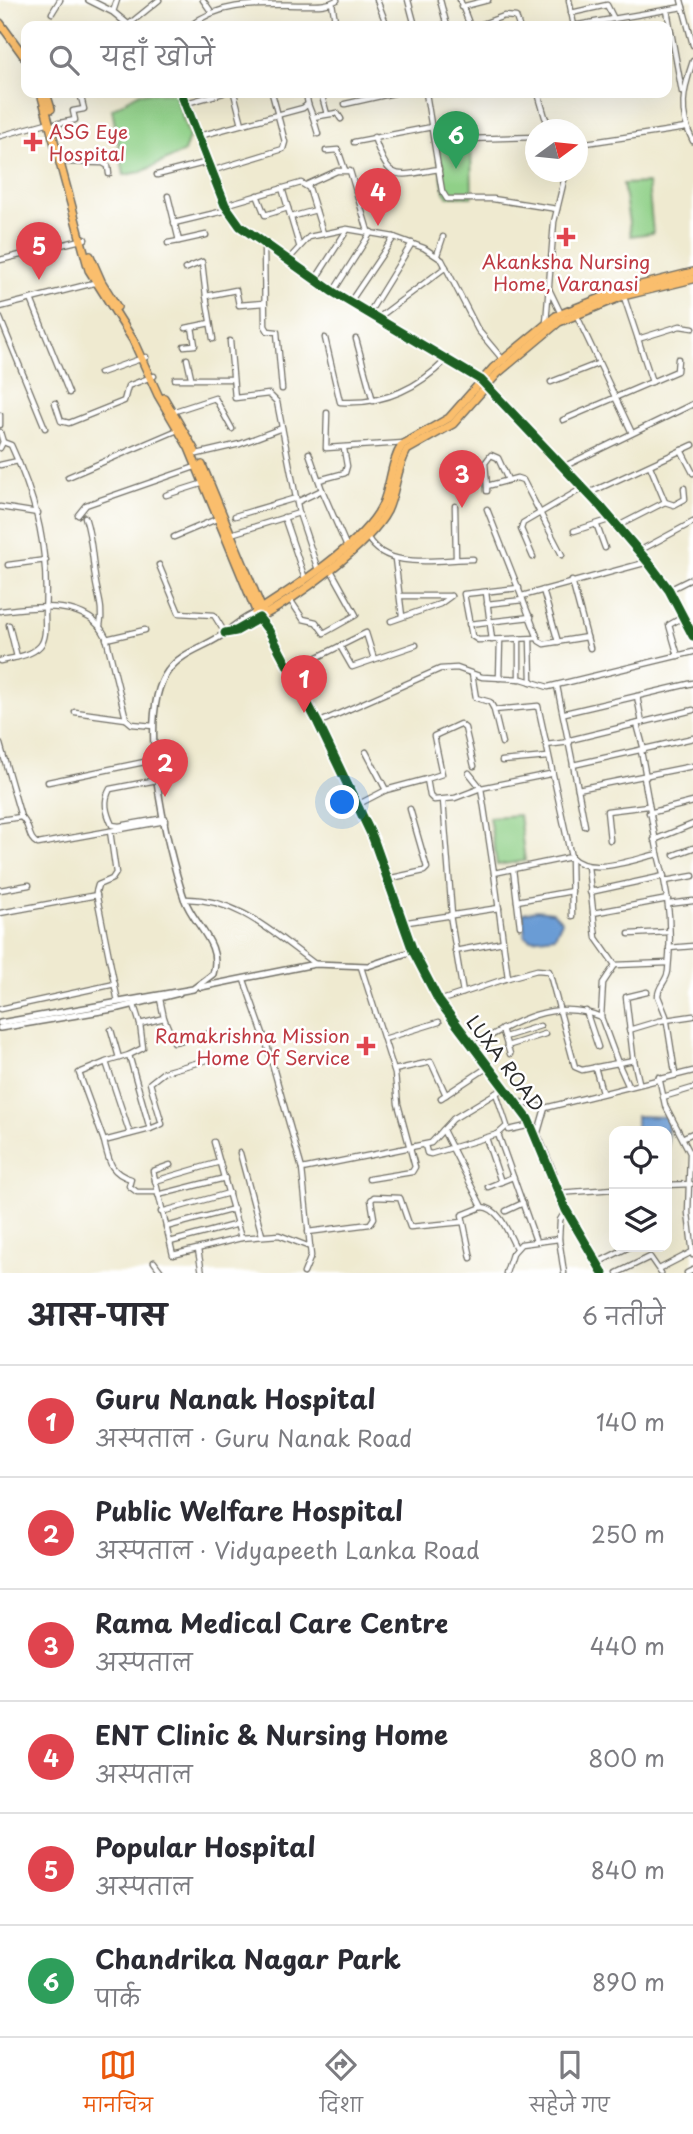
<!DOCTYPE html>
<html lang="hi">
<meta charset="utf-8">
<style>
body{margin:0;font-family:"Playpen Sans","Playpen Sans Deva",sans-serif;background:#f2f2f3;color:#2b2b33}
.controls{position:absolute;right:21px;bottom:21px;display:grid;overflow:hidden;border-radius:14px;box-shadow:0 7px 28px #0002}
.controls button{width:63px;height:63px;display:grid;place-items:center;padding:0;border:0;border-bottom:2px solid #e1e1e2;background:#fff;color:#2b2b33;font:35px sans-serif}
.compass{position:absolute;left:525px;top:119px;width:63px;height:63px;border-radius:50%;background:#fff;box-shadow:0 7px 28px #0002;rotate:75deg}
.you{position:absolute;left:343px;top:803px;width:24px;height:24px;margin:-18px;border:5px solid #fff;border-radius:50%;background:#1a73e8;box-shadow:0 0 0 10px #1a73e833}
.badge{display:grid;place-items:center;width:46px;height:46px;border-radius:50%;background:#ea580c;color:#fff;font-size:23px;font-weight:700}
.pin{position:absolute;translate:-50% -58px;filter:drop-shadow(0 2px 4px #0008)}
.pin::after{content:'';position:absolute;top:37px;width:24px;height:21px;background:inherit;clip-path:polygon(0 0,100% 0,50% 100%)}
.list{margin:0;padding:0;list-style:none}
h2{display:flex;justify-content:space-between;align-items:center;height:91px;margin:0;padding:0 28px;font-size:30px}
h2 small{font-size:23px;font-weight:400;color:#7c7c81}
.list li{display:grid;grid-template-columns:46px 1fr auto;gap:21px;align-items:center;box-sizing:border-box;height:112px;padding:0 28px;border-top:2px solid #e1e1e2}
.list b{display:block;font-size:26px;white-space:nowrap}
.list p{margin:0;font-size:23px;white-space:nowrap;color:#7c7c81}
.list em{font-size:23px;font-style:normal;color:#7c7c81}
.icon{flex:none;width:38px;height:38px;fill:none;stroke:currentColor;stroke-width:2;stroke-linecap:round;stroke-linejoin:round}
.map{position:relative;flex:none;width:693px;height:1273px;overflow:hidden}
.search{position:absolute;background:#fff;box-shadow:0 7px 28px #0002;left:21px;right:21px;top:21px;height:77px;display:flex;align-items:center;gap:18px;box-sizing:border-box;padding:0 24px;border-radius:14px;color:#7c7c81;font-size:26px}
.sheet{height:763px;background:#fff}
nav{display:flex;justify-content:space-around;align-items:center;box-sizing:border-box;height:98px;border-top:2px solid #e1e1e2;background:#fff;font-size:19px;color:#7c7c81}
nav a{display:grid;justify-items:center;gap:4px}
nav .on{color:#ea580c}
.map>svg:first-child{display:block}
</style>
<div class="map">
<svg width="693" height="1273" viewBox="0 0 693 1273">
<rect width="100%" height="100%" fill="#fff"/>
<filter id="ink" filterUnits="userSpaceOnUse"><feTurbulence type="fractalNoise" baseFrequency=".0143" numOctaves="2"/><feDisplacementMap in="SourceGraphic" scale="14" xChannelSelector="R" yChannelSelector="G"/><feConvolveMatrix kernelMatrix="1 2 1 2 8 2 1 2 1" color-interpolation-filters="sRGB"/></filter>
<filter id="wash" filterUnits="userSpaceOnUse"><feTurbulence type="fractalNoise" baseFrequency=".00686" numOctaves="4" result="noise"/><feDisplacementMap in="SourceGraphic" scale="28" xChannelSelector="R" yChannelSelector="G"/><feGaussianBlur stdDeviation="1.57" result="paint"/><feColorMatrix in="noise" values="0 0 0 0 0 0 0 0 0 0 0 0 0 0 0 0 0 1.4 0 .05"/><feComposite in="paint" operator="in"/></filter>
<g filter="url(#wash)">
<rect width="100%" height="100%" fill="#efead0"/>
<g fill="#90d088" stroke="#5e7e5a" stroke-width="2">
<polygon points="140,93 175,93 189,137 184,152 141,172 124,175 112,109"/>
<polygon points="471,144 472,197 448,197 444,192 437,145"/>
<polygon points="648,183 653,233 631,236 623,184"/>
<polygon points="519,815 525,861 497,865 489,817"/>
</g>
<g fill="#6b9cd5" stroke="#4b6480" stroke-width="2">
<polygon points="537,910 553,912 562,921 555,936 531,939 525,936 523,913"/>
<polygon points="636,1116 668,1117 668,1160 667,1131 636,1131"/>
</g>
</g>
<g filter="url(#ink)">
<g fill="none" stroke-linecap="round" stroke-linejoin="round">
<g stroke="#706e65" stroke-width="7">
<g id="minor">
<polyline points="203,0 210,10"/>
<polyline points="377,0 387,26"/>
<polyline points="408,0 415,26"/>
<polyline points="440,0 447,26"/>
<polyline points="460,0 470,26"/>
<polyline points="569,0 574,26"/>
<polyline points="681,0 693,45"/>
<polyline points="332,3 336,26"/>
<polyline points="461,7 488,0"/>
<polyline points="667,10 682,92"/>
<polyline points="113,12 117,0"/>
<polyline points="52,13 60,0"/>
<polyline points="571,13 607,5 614,19"/>
<polyline points="128,25 159,0"/>
<path d="M190,26C222,0 263,5 305,5C317,5 327,6 337,0"/>
<polyline points="477,26 504,16 516,17 519,26"/>
<polyline points="572,26 683,7"/>
<path d="M693,61C683,90 678,113 693,141"/>
<polyline points="234,93 242,124"/>
<polyline points="321,93 327,114"/>
<polyline points="426,93 442,191 447,199 493,199 557,209"/>
<polyline points="538,93 545,117 552,130"/>
<polyline points="186,103 223,93"/>
<polyline points="308,104 313,117 337,113 341,119"/>
<polyline points="345,104 394,93"/>
<polyline points="313,117 318,134"/>
<polyline points="55,124 75,120 73,111 84,109 80,93"/>
<polyline points="0,136 50,122"/>
<polyline points="199,136 303,108 308,104 306,93"/>
<path d="M374,137C390,184 395,176 439,169"/>
<polyline points="434,140 536,137"/>
<polyline points="354,142 432,127"/>
<polyline points="578,148 586,143 686,128"/>
<polyline points="326,151 338,150 345,170"/>
<polyline points="65,162 103,163 108,166 109,174"/>
<polyline points="211,171 283,149 285,142 272,93"/>
<polyline points="157,175 208,162"/>
<polyline points="306,185 337,171 350,171 368,231"/>
<polyline points="282,188 299,245"/>
<polyline points="257,195 265,215 288,208"/>
<polyline points="168,196 179,241 206,235"/>
<polyline points="225,205 301,183 309,188 323,233"/>
<polyline points="291,217 316,210"/>
<polyline points="174,223 228,210"/>
<polyline points="168,243 179,241"/>
<polyline points="264,246 265,326 268,331 277,332 282,389"/>
<polyline points="437,255 443,237"/>
<polyline points="0,260 85,239"/>
<polyline points="287,261 309,237 347,229 394,237 424,248 442,260 478,330 504,361"/>
<polyline points="185,269 202,262 206,296 236,290 239,305 264,303"/>
<polyline points="315,280 347,230"/>
<polyline points="549,289 562,316"/>
<polyline points="333,292 371,232"/>
<polyline points="623,294 638,339"/>
<polyline points="206,296 213,339"/>
<polyline points="31,299 69,393"/>
<polyline points="350,302 394,237"/>
<polyline points="0,307 98,282"/>
<polyline points="369,313 412,243"/>
<polyline points="576,314 632,433"/>
<polyline points="0,318 45,428"/>
<polyline points="378,318 446,267"/>
<polyline points="546,323 554,222 566,172"/>
<polyline points="186,328 210,323"/>
<path d="M325,338L340,402C382,405 417,389 446,360"/>
<polyline points="356,339 373,401"/>
<polyline points="230,341 235,398 269,394 277,402 299,513 231,534"/>
<polyline points="184,346 195,345 192,327"/>
<polyline points="187,359 191,377"/>
<polyline points="100,373 146,357"/>
<polyline points="175,379 232,379"/>
<polyline points="551,382 597,364"/>
<polyline points="652,382 638,339 680,326 693,328"/>
<polyline points="55,403 61,421 69,423 124,401 128,386 154,376"/>
<polyline points="172,412 215,398 232,429"/>
<polyline points="327,413 326,448 404,443"/>
<polyline points="0,415 0,425"/>
<polyline points="563,420 677,371 678,359"/>
<polyline points="0,432 3,442 0,448"/>
<polyline points="681,450 693,473"/>
<polyline points="197,454 240,444 282,428"/>
<polyline points="0,465 18,461"/>
<polyline points="563,467 693,404"/>
<polyline points="68,477 180,429"/>
<polyline points="319,480 345,473 347,466 344,449"/>
<polyline points="487,486 485,463 491,455 498,458 508,480"/>
<polyline points="322,490 346,545"/>
<polyline points="487,491 487,486 517,478 523,480 562,555"/>
<polyline points="589,493 693,445"/>
<polyline points="166,495 204,483"/>
<polyline points="297,502 322,490 309,453"/>
<polyline points="665,502 674,505 685,499 684,488"/>
<polyline points="455,506 456,559"/>
<polyline points="0,507 38,513"/>
<polyline points="487,509 539,641 544,644 587,637"/>
<polyline points="299,513 318,570"/>
<polyline points="78,515 86,505 198,466"/>
<polyline points="235,516 296,498"/>
<path d="M85,517C92,538 92,556 95,577C97,595 104,607 100,626"/>
<polyline points="284,517 305,579"/>
<polyline points="597,526 605,548"/>
<polyline points="618,526 665,502 650,466"/>
<polyline points="574,531 612,519"/>
<polyline points="174,537 219,518"/>
<path d="M368,538C387,571 439,559 473,559"/>
<polyline points="639,551 693,522"/>
<polyline points="533,557 521,529 523,523 583,488"/>
<polyline points="395,559 402,616"/>
<polyline points="8,565 46,560"/>
<polyline points="159,565 179,613 214,615 225,633"/>
<polyline points="572,581 590,648"/>
<polyline points="519,588 464,594 472,636 478,640 538,638"/>
<polyline points="543,590 558,642"/>
<polyline points="669,590 693,578"/>
<polyline points="486,592 492,640"/>
<polyline points="401,596 450,596"/>
<polyline points="522,596 648,562"/>
<polyline points="289,598 303,619 316,622 324,633 356,615 331,570"/>
<polyline points="487,604 523,600"/>
<path d="M0,611C33,607 88,598 106,637L126,719L132,724L153,726"/>
<polyline points="391,621 440,604 451,596"/>
<polyline points="469,624 531,617"/>
<polyline points="9,625 17,657"/>
<polyline points="106,639 145,630"/>
<polyline points="530,639 531,682"/>
<polyline points="340,646 352,667 416,645"/>
<polyline points="678,656 669,625 683,617"/>
<path d="M0,661C12,658 31,656 40,646C47,638 45,624 45,614C49,551 38,503 11,445L3,442"/>
<polyline points="290,671 366,633 374,659"/>
<polyline points="472,674 476,698 490,702 494,709"/>
<polyline points="499,678 500,640"/>
<polyline points="519,679 519,639"/>
<polyline points="557,686 578,789 693,766"/>
<polyline points="637,696 642,723"/>
<polyline points="75,712 126,719"/>
<polyline points="565,713 693,683"/>
<polyline points="318,723 440,669 457,668 482,677 522,679 548,687 693,652"/>
<polyline points="637,724 644,750"/>
<polyline points="570,740 693,710"/>
<path d="M502,743L494,710L538,706L571,857C590,877 634,859 658,854L644,777"/>
<polyline points="0,744 21,817"/>
<polyline points="546,745 570,742"/>
<polyline points="641,751 646,777"/>
<polyline points="366,752 386,790"/>
<polyline points="502,761 548,757"/>
<polyline points="573,765 693,738"/>
<polyline points="550,774 481,788 494,873 571,857 572,916"/>
<polyline points="427,779 442,774 434,736 460,724 465,728 474,766"/>
<path d="M157,780L110,789C103,801 106,812 112,825L119,826L165,818"/>
<polyline points="48,782 154,760"/>
<polyline points="578,789 585,826"/>
<polyline points="443,800 452,915"/>
<polyline points="357,805 386,790 427,779 430,796 434,800 455,798 481,788 469,773"/>
<polyline points="649,813 693,802"/>
<path d="M0,820L21,817C31,825 27,839 38,844L165,821"/>
<polyline points="110,831 116,873 112,879 98,885 96,892 118,1002"/>
<polyline points="610,840 607,811 648,806"/>
<polyline points="654,840 693,824"/>
<path d="M658,854C669,892 672,932 668,971C667,981 658,986 658,996L666,1016L675,1073"/>
<polyline points="674,855 693,848"/>
<polyline points="588,866 596,938 615,965 603,983 601,1017"/>
<polyline points="513,869 520,926"/>
<polyline points="387,879 424,871 427,868 410,809"/>
<polyline points="665,881 693,876"/>
<polyline points="0,890 29,885"/>
<polyline points="590,892 664,876"/>
<path d="M184,899C238,898 273,933 315,964"/>
<polyline points="517,901 572,891"/>
<polyline points="668,904 693,901"/>
<polyline points="0,913 97,895"/>
<polyline points="593,913 668,899"/>
<polyline points="450,915 463,993"/>
<polyline points="401,923 499,908"/>
<polyline points="629,934 669,932"/>
<polyline points="669,948 693,946"/>
<polyline points="455,951 503,942"/>
<polyline points="615,965 668,963"/>
<polyline points="361,967 395,1074 398,1104 415,1167 412,1172 369,1179"/>
<polyline points="508,978 537,970 549,971 575,1067 582,1070 618,1063 628,1085"/>
<polyline points="244,980 266,1042 302,1169 311,1256 304,1273"/>
<polyline points="439,1001 508,978 494,873"/>
<polyline points="134,1005 140,1024"/>
<polyline points="0,1009 115,984"/>
<polyline points="586,1011 598,1047"/>
<polyline points="164,1018 174,1042 212,1033"/>
<polyline points="502,1029 510,1054"/>
<polyline points="111,1030 119,1058"/>
<polyline points="629,1030 659,1021 693,1016"/>
<polyline points="505,1037 540,1026"/>
<polyline points="384,1039 439,1022"/>
<polyline points="507,1046 545,1034"/>
<path d="M472,1047C512,1023 554,997 601,1017L618,1063L634,1060"/>
<polyline points="129,1055 106,1062 130,1134"/>
<polyline points="106,1062 79,1073 104,1141 150,1129 129,1055 143,1048 140,1024 164,1018 160,999"/>
<polyline points="595,1067 602,1092"/>
<polyline points="394,1070 431,1062 446,1095"/>
<polyline points="659,1077 665,1105 690,1153 688,1213 693,1255"/>
<polyline points="639,1082 633,1056 626,997 647,992"/>
<polyline points="496,1093 507,1126 498,1134 536,1241"/>
<polyline points="663,1097 693,1088"/>
<polyline points="441,1098 488,1067"/>
<polyline points="516,1101 545,1108 693,1071"/>
<polyline points="150,1129 162,1124 150,1083 164,1072 214,1058"/>
<path d="M443,1130L482,1207C500,1208 508,1233 516,1248"/>
<polyline points="509,1130 531,1125"/>
<polyline points="537,1136 545,1108"/>
<polyline points="684,1137 693,1133"/>
<polyline points="486,1138 501,1182"/>
<path d="M104,1141C109,1161 110,1173 131,1179L129,1186L137,1192H157"/>
<polyline points="214,1142 241,1238 279,1235 310,1247"/>
<polyline points="425,1145 427,1153 431,1154 498,1134"/>
<polyline points="240,1153 262,1235"/>
<polyline points="170,1165 153,1171 173,1255 241,1238"/>
<polyline points="302,1169 431,1143 453,1119 506,1087"/>
<polyline points="155,1181 220,1162"/>
<polyline points="667,1185 691,1184"/>
<polyline points="488,1187 513,1177"/>
<polyline points="558,1193 614,1189"/>
<polyline points="158,1195 225,1178"/>
<polyline points="506,1211 523,1203"/>
<polyline points="161,1212 229,1193"/>
<polyline points="166,1227 234,1209"/>
<polyline points="308,1232 370,1224 374,1218 371,1200 374,1197 400,1198 410,1227 463,1222"/>
<polyline points="559,1239 564,1273"/>
<polyline points="170,1242 238,1224"/>
<polyline points="198,1250 202,1273"/>
<polyline points="471,1258 462,1215 482,1207"/>
<polyline points="154,1262 162,1273"/>
<polyline points="597,1263 629,1247"/>
<polyline points="659,1269 692,1252"/>
<polyline points="506,1273 512,1254 521,1244 559,1239 560,1220 566,1210"/>
<polyline points="617,1273 650,1257 661,1273"/>
<polyline points="687,1273 693,1270"/>
</g>
</g>
<g stroke="#706e65" stroke-width="8">
<g id="tertiary">
<polyline points="89,0 113,12 130,26"/>
<polyline points="181,93 225,205 240,226 333,292 481,380 601,507 648,562 669,590 693,636"/>
<polyline points="225,633 236,631 259,618 269,631 318,723 373,838 413,951 439,1001 528,1119 566,1210 603,1273"/>
<polyline points="201,987 315,964 368,966 413,951"/>
<path d="M0,1023L193,989L213,974C223,943 193,925 184,898C167,849 135,715 168,671C182,651 207,647 225,633C235,624 243,619 255,613"/>
<polyline points="0,1028 119,1008 179,993"/>
<polyline points="539,1138 554,1174"/>
</g>
</g>
<g stroke="#706e65" stroke-width="10">
<g id="primary">
<polyline points="0,23 26,59"/>
<path d="M41,93L89,270L133,340L158,395L189,448L259,618C294,599 369,546 387,511C396,492 396,469 407,450L453,424L498,373L559,322L623,296L693,279"/>
<polyline points="46,93 51,109"/>
<polyline points="90,256 101,281 117,307"/>
<polyline points="164,398 195,451"/>
<polyline points="202,465 263,612"/>
<path d="M255,613C291,590 364,544 382,506C391,487 390,464 402,445L449,418L493,368L556,316L621,290L693,272"/>
</g>
</g>
<use href="#minor" stroke="#fff" stroke-width="4.5"/>
<use href="#tertiary" stroke="#fff" stroke-width="5"/>
<use href="#primary" stroke="#fabe6d" stroke-width="7"/>
<g stroke="#fff" stroke-width="13">
<g id="cycleway">
<polyline points="181,93 225,205 240,226 333,292 481,380 601,507 648,562 669,590 693,636"/>
<polyline points="225,633 236,631 259,618 269,631 318,723 373,838 413,951 439,1001 528,1119 566,1210 603,1273"/>
</g>
</g>
<use href="#cycleway" stroke="#1b5e20" stroke-width="9"/>
</g>
</g>
<g fill="#e0444e" stroke="#fff" stroke-width="2.5">
<path d="M29.5 131.5h7v7h7v7h-7v7h-7v-7h-7v-7h7z"/>
<path d="M562.5 226.5h7v7h7v7h-7v7h-7v-7h-7v-7h7z"/>
<path d="M362.5 1035.5h7v7h7v7h-7v7h-7v-7h-7v-7h7z"/>
</g>
<g text-anchor="middle" dominant-baseline="central" stroke-width="5" stroke-linejoin="round" paint-order="stroke">
<g font-size="19" fill="#be3a42" stroke="#fff" text-anchor="start">
<text x="49" y="131">ASG Eye<tspan x="49" dy="22">Hospital</tspan></text>
<text x="566" y="261" text-anchor="middle">Akanksha Nursing<tspan x="566" dy="22">Home, Varanasi</tspan></text>
<text x="350" y="1035" text-anchor="end">Ramakrishna Mission<tspan x="350" dy="22">Home Of Service</tspan></text>
</g>
<g font-size="19" fill="#2b2b2b" stroke="#fff">
<text transform="translate(506 1063) rotate(53)">LUXA ROAD</text>
</g>
</g>
</svg>
<div class="controls">
<button><svg class="icon" aria-label="locate" viewBox="0 0 24 24"><circle cx="12" cy="12" r="6"/><path d="M12 2v4M12 18v4M2 12h4M18 12h4"/></svg></button>
<button><svg class="icon" aria-label="layers" viewBox="0 0 24 24"><path d="M12 4l9 5-9 5-9-5zM3 14l9 5 9-5"/></svg></button>
</div>
<svg class="compass" viewBox="-18 -18 36 36"><path d="M0-13l5 13h-10z" fill="#e53935"/><path d="M0 13l5-13h-10z" fill="#7c7c81"/></svg>
<div class="you"></div>
<div class="pin badge" style="left:304px;top:713px;background:#e0444e">1</div>
<div class="pin badge" style="left:165px;top:797px;background:#e0444e">2</div>
<div class="pin badge" style="left:462px;top:508px;background:#e0444e">3</div>
<div class="pin badge" style="left:378px;top:226px;background:#e0444e">4</div>
<div class="pin badge" style="left:39px;top:280px;background:#e0444e">5</div>
<div class="pin badge" style="left:456px;top:169px;background:#2e9e5b">6</div>
<div class="search"><svg class="icon" aria-label="search" viewBox="0 0 24 24"><circle cx="10" cy="10" r="6"/><path d="M15 15l6 6"/></svg>यहाँ खोजें</div>
</div>
<section class="sheet">
<h2>आस-पास<small>6 नतीजे</small></h2>
<ul class="list">
<li><span class="badge" style="background:#e0444e">1</span><div><b>Guru Nanak Hospital</b><p>अस्पताल · Guru Nanak Road</p></div><em>140 m</em></li>
<li><span class="badge" style="background:#e0444e">2</span><div><b>Public Welfare Hospital</b><p>अस्पताल · Vidyapeeth Lanka Road</p></div><em>250 m</em></li>
<li><span class="badge" style="background:#e0444e">3</span><div><b>Rama Medical Care Centre</b><p>अस्पताल</p></div><em>440 m</em></li>
<li><span class="badge" style="background:#e0444e">4</span><div><b>ENT Clinic &amp; Nursing Home</b><p>अस्पताल</p></div><em>800 m</em></li>
<li><span class="badge" style="background:#e0444e">5</span><div><b>Popular Hospital</b><p>अस्पताल</p></div><em>840 m</em></li>
<li><span class="badge" style="background:#2e9e5b">6</span><div><b>Chandrika Nagar Park</b><p>पार्क</p></div><em>890 m</em></li>
</ul>
</section>
<nav>
<a class="on"><svg class="icon" aria-label="map" viewBox="0 0 24 24"><path d="M3 6l6-2 6 2 6-2v14l-6 2-6-2-6 2zM9 4v14M15 6v14"/></svg>मानचित्र</a>
<a><svg class="icon" aria-label="directions" viewBox="0 0 24 24"><path d="M12 3l9 9-9 9-9-9zM9 14v-3h6M13 9l2 2-2 2"/></svg>दिशा</a>
<a><svg class="icon" aria-label="saved" viewBox="0 0 24 24"><path d="M7 4h10v16l-5-4-5 4z"/></svg>सहेजे गए</a>
</nav>
